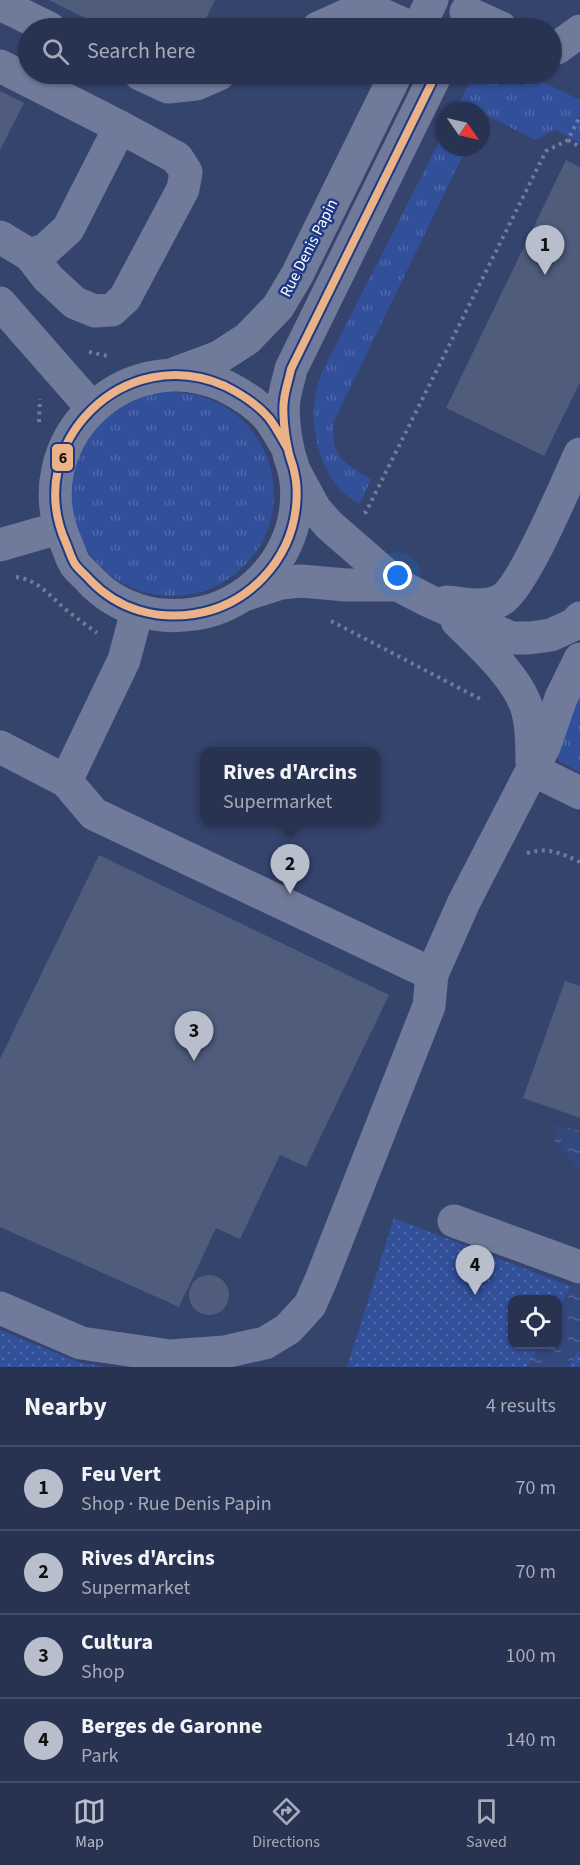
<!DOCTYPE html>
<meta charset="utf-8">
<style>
body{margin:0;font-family:"Source Sans 3",sans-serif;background:#343f5c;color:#f1f3f6}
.controls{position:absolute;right:18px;bottom:18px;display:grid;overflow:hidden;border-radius:12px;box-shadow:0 2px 4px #0004}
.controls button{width:54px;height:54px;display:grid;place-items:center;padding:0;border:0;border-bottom:2px solid #444e69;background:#283352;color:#f1f3f6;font:30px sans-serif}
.compass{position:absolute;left:436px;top:102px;width:54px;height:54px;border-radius:50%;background:#283352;box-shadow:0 2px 4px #0004;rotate:124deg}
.you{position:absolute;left:398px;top:576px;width:21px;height:21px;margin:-15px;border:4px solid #fff;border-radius:50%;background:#1a73e8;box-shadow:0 0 0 9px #1a73e833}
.badge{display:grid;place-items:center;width:39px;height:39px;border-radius:50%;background:#b8becc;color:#111;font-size:20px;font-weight:700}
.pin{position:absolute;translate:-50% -50px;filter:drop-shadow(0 2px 3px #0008)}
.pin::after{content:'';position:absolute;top:32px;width:21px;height:18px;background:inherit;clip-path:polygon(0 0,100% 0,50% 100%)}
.popup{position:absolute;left:200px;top:747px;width:180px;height:78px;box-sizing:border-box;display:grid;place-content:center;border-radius:12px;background:#283352;filter:drop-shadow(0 2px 4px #0005);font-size:20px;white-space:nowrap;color:#a5aab8}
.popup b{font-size:22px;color:#f1f3f6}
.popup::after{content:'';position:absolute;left:50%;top:100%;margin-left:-12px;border:12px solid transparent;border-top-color:#283352}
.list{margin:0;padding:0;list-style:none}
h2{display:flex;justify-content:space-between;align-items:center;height:78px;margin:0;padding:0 24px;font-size:26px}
h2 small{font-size:20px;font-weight:400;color:#a5aab8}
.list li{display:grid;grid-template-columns:39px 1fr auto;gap:18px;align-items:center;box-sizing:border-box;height:84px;padding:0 24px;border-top:2px solid #444e69}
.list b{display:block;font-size:22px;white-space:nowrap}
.list p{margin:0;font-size:20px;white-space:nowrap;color:#a5aab8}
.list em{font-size:20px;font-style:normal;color:#a5aab8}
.icon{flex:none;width:33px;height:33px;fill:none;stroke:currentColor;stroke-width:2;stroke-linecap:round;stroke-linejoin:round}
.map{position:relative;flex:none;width:580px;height:1367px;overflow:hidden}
.search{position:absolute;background:#283352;box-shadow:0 2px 4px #0004;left:18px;right:18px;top:18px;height:66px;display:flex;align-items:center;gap:15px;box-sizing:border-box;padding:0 21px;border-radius:33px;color:#a5aab8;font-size:22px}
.sheet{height:414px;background:#283352}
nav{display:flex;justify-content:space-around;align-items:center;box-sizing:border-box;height:84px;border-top:2px solid #444e69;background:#283352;font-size:16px;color:#a5aab8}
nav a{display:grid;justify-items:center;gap:3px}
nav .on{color:#b8becc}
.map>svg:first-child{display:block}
</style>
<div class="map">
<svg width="580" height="1367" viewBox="0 0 580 1367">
<defs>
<pattern id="grass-tufts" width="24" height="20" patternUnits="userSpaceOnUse" patternTransform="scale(1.5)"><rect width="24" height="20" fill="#324f9a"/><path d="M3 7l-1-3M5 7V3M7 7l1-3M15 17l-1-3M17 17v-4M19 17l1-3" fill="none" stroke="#5169a9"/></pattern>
<pattern id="park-dots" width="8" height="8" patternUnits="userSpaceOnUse" patternTransform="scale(1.5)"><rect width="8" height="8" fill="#324f9a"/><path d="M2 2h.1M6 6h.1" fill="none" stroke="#5169a9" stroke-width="1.8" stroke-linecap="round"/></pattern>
<pattern id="water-ripples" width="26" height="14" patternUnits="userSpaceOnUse" patternTransform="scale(1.5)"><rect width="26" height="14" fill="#33487d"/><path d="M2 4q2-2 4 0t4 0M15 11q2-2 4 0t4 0" fill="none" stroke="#526390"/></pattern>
</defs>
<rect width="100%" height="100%" fill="#35446d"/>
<g fill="url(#grass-tufts)">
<polygon points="474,74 526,74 580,100 580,143 555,130 535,140 484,114 481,118 481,111 455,111"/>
<path d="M445,130V147H467L334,421C329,456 344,463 371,479L360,504C352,499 344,495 338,487C319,464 310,426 315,397C316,389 319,381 321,374Z"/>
<circle cx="172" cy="494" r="102"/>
<polygon points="580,690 580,770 579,772 559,761 555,751"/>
</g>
<g fill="url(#park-dots)" fill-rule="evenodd">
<path d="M394,1218L580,1290V1367H347ZM512,1300H558V1344H512Z"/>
<polygon points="0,1330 78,1362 106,1367 0,1367"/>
</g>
<g fill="url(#water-ripples)">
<polygon points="556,1125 580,1131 580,1169 555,1142"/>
<polygon points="580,1267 580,1348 568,1367 527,1367 540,1345 558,1344 558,1311"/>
</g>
<g fill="#4f5c7c">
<polygon points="49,0 215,0 201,28 105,28"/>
<polygon points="0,91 24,103 0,150"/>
<polygon points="566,160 580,167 580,382 544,456 446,408"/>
<polygon points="99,855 389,995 306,1167 280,1155 240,1239 216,1228 179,1307 0,1227 0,1059"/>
<polygon points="565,981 580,986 580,1118 523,1098"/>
<circle cx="209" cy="1295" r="20"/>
</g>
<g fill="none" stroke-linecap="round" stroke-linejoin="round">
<g stroke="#707b9b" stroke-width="4" stroke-dasharray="3 4.5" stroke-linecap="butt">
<polyline points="568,140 580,147"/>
<polyline points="89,352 108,356"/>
<polyline points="39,422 40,399"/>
<polyline points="364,513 366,512 546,151 568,140 580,116"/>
<path d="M16,577C40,580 52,599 70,613C79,620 88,626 97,633"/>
<polyline points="331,621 484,701"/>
<path d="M527,853C548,847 561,853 580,862"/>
</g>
<g stroke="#707b9b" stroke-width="33">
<polyline points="362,0 365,7 412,28"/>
<polyline points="0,4 49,28"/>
<polyline points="466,12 501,28"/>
<polyline points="318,28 365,7"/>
<polyline points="418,28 432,0"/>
<polyline points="552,47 557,48 580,31"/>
<polyline points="0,66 120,127"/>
<polyline points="140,74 168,87 196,84 219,74"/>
<polyline points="0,237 30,255 48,278 75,303 95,311 112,310 125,298 183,189 186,172 177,158 120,127 68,229 45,250 30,255"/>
<polyline points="0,303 92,408"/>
<polyline points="176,373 219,357 247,339 278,307 297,275 396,74"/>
<path d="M288,449C282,439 276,427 269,418C257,404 241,394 225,386C125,341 21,443 66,543C69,550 71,558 75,564C79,570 86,575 91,581C118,609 156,620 194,614C247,606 290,562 296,507C297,497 297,482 294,471C293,464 289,457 288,449C285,437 282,412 284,400C285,390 289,379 291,369L436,74"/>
<polyline points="296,474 315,509 329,525 398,585 429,601 511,638 529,638 551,635 575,624 580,618"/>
<polyline points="0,545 59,528"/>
<polyline points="247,594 281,583 301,581 346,585 398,585"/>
<path d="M446,602C463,603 486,609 501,600C523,588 567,482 580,454"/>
<path d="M457,621C480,644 520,679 528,712C532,728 532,745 532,762"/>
<polyline points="0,747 66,781 94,814 432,974 429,1006 321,1280 310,1305 288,1329 265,1343 224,1352 170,1356 81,1343 0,1308"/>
<polyline points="533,770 580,793"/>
<polyline points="66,781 124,660 137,611"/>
<polyline points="432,974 464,902 544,747 561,698 580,659"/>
<polyline points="454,1221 580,1267"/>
</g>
<g stroke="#1e3984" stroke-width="12">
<path id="bus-1" d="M288,449C282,439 276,427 269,418C257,404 241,394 225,386C125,341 21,443 66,543C69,550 71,558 75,564C79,570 86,575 91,581C118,609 156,620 194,614C247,606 290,562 296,507C297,497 297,482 294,471C293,464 289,457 288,449C285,437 282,412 284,400C285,390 289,379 291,369L436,74"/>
</g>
<use href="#bus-1" stroke="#ebb288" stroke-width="8"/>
</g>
<g text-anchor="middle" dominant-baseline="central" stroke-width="5" stroke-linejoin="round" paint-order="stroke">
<g font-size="16" fill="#fff" stroke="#1e3984">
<text transform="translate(309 248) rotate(-63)">Rue Denis Papin</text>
</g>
</g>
<rect stroke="#1e3984" stroke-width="2" x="51" y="443" width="23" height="29" rx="6" fill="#ebb288"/>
<g font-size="16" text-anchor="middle" font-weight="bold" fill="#111">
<text x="63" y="463">6</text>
</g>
</svg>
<div class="controls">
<button><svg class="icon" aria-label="locate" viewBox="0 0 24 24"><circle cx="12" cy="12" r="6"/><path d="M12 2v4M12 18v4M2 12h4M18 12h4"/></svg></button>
</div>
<svg class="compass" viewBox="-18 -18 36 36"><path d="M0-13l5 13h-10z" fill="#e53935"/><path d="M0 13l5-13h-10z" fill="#a5aab8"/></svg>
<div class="you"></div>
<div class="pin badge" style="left:545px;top:275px">1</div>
<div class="pin badge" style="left:290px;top:894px">2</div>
<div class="popup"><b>Rives d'Arcins</b>Supermarket</div>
<div class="pin badge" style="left:194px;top:1061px">3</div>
<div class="pin badge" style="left:475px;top:1295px">4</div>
<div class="search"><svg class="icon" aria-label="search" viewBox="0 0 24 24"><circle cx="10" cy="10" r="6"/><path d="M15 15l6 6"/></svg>Search here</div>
</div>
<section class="sheet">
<h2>Nearby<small>4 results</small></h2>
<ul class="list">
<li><span class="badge">1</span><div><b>Feu Vert</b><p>Shop · Rue Denis Papin</p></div><em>70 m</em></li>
<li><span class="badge">2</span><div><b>Rives d'Arcins</b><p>Supermarket</p></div><em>70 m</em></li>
<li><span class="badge">3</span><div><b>Cultura</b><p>Shop</p></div><em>100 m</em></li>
<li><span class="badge">4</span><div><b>Berges de Garonne</b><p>Park</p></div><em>140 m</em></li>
</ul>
</section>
<nav>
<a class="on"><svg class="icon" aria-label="map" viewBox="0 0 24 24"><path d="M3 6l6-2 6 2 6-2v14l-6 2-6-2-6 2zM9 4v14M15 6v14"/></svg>Map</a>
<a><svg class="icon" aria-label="directions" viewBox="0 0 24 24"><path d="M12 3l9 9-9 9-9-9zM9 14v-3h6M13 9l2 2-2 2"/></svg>Directions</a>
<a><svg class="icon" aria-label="saved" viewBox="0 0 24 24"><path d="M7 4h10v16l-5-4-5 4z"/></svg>Saved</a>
</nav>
